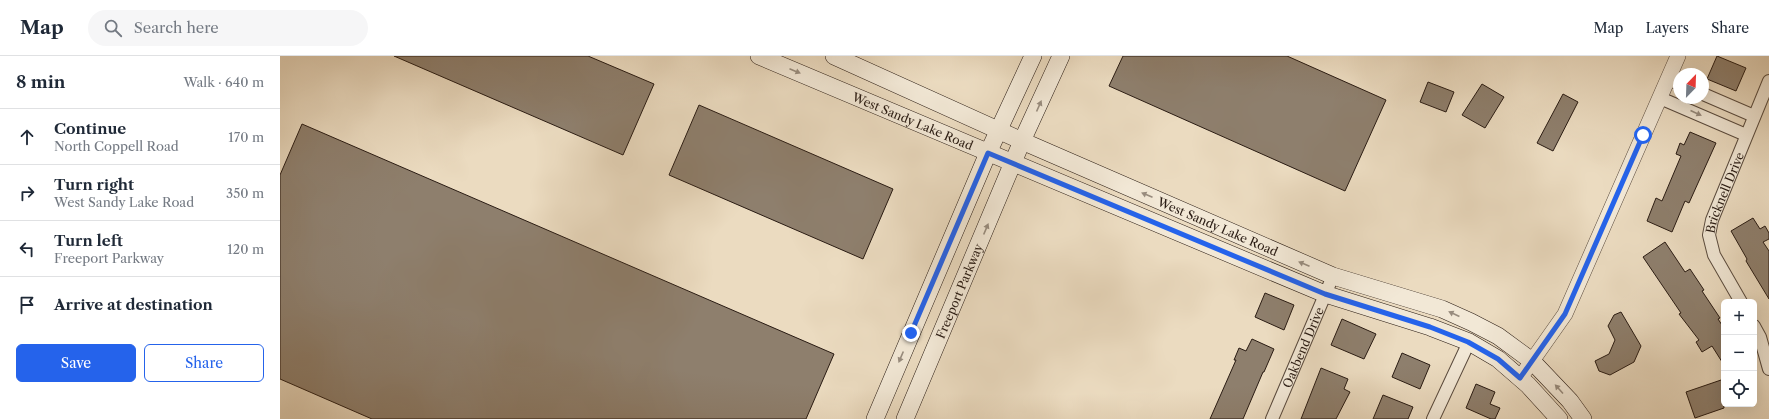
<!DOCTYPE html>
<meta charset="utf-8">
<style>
body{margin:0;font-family:"Libre Caslon Text",serif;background:#f6f6f7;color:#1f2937}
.controls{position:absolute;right:12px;bottom:12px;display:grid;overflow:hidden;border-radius:6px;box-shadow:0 4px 16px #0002}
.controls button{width:36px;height:36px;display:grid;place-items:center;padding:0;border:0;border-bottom:1px solid #e0e1e3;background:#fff;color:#1f2937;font:20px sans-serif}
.compass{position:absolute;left:1393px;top:12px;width:36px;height:36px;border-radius:50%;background:#fff;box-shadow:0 4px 16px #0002;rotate:23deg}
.stop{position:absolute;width:12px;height:12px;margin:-9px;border:3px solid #2563eb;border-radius:50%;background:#fff}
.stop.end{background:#2563eb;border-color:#fff;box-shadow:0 1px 4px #0008}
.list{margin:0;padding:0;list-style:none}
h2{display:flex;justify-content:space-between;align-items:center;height:52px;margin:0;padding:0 16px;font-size:17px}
h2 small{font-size:13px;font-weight:400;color:#747a83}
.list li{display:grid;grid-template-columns:26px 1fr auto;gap:12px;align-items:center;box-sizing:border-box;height:56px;padding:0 16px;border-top:1px solid #e0e1e3}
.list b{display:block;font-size:15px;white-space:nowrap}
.list p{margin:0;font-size:13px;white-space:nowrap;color:#747a83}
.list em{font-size:13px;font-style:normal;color:#747a83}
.actions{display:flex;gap:8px;padding:12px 16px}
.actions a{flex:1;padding:9px 0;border:1px solid #2563eb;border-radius:6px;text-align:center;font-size:14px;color:#2563eb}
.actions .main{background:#2563eb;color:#fff}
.icon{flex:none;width:22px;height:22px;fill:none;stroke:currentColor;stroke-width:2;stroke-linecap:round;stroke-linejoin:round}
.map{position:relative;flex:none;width:1489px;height:363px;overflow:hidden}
header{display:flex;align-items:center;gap:24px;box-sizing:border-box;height:56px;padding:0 20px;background:#fff;border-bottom:1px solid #e0e1e3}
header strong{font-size:19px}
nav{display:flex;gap:22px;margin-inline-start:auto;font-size:14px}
.search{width:280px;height:36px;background:#f6f6f7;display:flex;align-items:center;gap:10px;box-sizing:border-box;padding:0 14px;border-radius:22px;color:#747a83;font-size:15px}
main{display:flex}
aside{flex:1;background:#fff}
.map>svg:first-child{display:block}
</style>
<header>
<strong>Map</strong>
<div class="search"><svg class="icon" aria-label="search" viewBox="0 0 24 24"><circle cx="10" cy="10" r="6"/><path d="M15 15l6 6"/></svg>Search here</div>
<nav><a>Map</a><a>Layers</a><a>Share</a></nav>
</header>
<main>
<aside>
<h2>8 min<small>Walk · 640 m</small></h2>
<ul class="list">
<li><svg class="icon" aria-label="ahead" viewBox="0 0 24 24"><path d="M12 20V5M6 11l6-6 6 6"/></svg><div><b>Continue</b><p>North Coppell Road</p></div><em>170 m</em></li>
<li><svg class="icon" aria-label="right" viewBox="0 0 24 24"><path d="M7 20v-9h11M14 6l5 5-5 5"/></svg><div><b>Turn right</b><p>West Sandy Lake Road</p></div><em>350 m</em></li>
<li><svg class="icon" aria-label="left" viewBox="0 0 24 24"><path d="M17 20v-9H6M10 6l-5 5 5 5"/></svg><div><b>Turn left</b><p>Freeport Parkway</p></div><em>120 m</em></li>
<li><svg class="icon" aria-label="arrive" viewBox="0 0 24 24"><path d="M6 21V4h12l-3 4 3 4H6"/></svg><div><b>Arrive at destination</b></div></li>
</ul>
<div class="actions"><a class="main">Save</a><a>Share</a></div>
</aside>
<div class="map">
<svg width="1489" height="363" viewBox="0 0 1489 363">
<rect width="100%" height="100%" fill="#ebdbc0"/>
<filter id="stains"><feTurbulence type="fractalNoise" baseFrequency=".005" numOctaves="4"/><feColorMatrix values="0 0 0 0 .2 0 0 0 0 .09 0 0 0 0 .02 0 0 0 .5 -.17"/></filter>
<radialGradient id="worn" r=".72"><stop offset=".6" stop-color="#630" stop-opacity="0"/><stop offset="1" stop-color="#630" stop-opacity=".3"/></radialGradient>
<g fill="#8e7f6d" stroke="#291b13">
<polygon points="114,0 308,0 374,28 343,99"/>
<polygon points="843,0 1007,0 1106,44 1065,135 829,30"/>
<polygon points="1437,0 1466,12 1456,35 1427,23"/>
<polygon points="1148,26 1174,36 1166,56 1140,46"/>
<polygon points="1202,28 1224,41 1205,72 1182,59"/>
<polygon points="1283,38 1298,46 1273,95 1257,87"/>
<polygon points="419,49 613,133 583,203 389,119"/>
<polygon points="22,68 554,298 526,363 92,363 0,323 0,119"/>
<polygon points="1410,76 1436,87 1409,147 1405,145 1392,176 1367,165 1376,142 1382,145 1401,100 1396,98 1400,87 1404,89"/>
<polygon points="1473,162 1480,173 1485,170 1489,177 1489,183 1483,186 1489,195 1489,243 1466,205 1467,203 1451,175"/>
<polygon points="1385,186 1405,216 1410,213 1424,234 1422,235 1440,262 1438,263 1444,272 1444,309 1432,290 1422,296 1416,286 1419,284 1399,258 1401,257 1363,201"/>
<polygon points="985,237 1014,249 1004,274 975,261"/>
<polygon points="1341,256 1361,290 1354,306 1330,319 1319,315 1315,305 1329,298 1335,284 1328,270 1334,259"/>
<polygon points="1062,263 1096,278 1084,303 1051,289"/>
<polygon points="972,283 994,293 984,316 983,316 963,363 930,363 956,304 954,304 959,292 966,295"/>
<polygon points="1122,297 1150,309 1140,333 1112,321"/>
<polygon points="1041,312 1068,323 1064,333 1070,336 1056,363 1021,363"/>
<polygon points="1444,323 1444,352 1415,362 1406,336"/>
<polygon points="1196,328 1215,336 1210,348 1220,352 1215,363 1211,363 1186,352"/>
<polygon points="1103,339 1133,351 1128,363 1093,363"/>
</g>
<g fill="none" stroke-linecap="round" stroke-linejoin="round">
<g stroke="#5a4b3e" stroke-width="14">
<g id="minor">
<polyline points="1388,23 1399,28"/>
<polyline points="1423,38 1474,60"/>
<polyline points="1380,42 1466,79"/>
<path id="s1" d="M1461,246L1434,199L1429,179L1432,164L1489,25"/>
<polyline points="1474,270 1480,281 1489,313"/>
<path id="s2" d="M992,363L1053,220"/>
<polyline points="1153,363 1189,286"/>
</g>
</g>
<g stroke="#5a4b3e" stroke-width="16">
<polyline id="tertiary" points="1240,322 1285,258 1398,0"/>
</g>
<g stroke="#291b13" stroke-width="18">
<g id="secondary">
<path id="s3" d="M479,0L1045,238L1150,271L1189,286L1218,303L1248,329L1279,363"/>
<path id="s4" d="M554,0L742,85L1053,220L1162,253L1191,266L1218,280L1252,305L1290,345L1303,363"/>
<polyline points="595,363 708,97 753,0"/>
<path id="s5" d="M625,363L742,85L781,0"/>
</g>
</g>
<use href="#minor" stroke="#f2e8d6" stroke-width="12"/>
<use href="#tertiary" stroke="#f2e8d6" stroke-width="15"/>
<use href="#secondary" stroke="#f2e8d6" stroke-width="17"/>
</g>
<defs><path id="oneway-solid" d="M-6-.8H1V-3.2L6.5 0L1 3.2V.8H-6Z"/></defs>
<g fill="#988c7e">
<use href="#oneway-solid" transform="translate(515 15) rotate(23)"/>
<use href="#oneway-solid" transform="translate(759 50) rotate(-66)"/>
<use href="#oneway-solid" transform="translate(1416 57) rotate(24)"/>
<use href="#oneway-solid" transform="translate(867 139) rotate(-157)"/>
<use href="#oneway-solid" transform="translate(706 173) rotate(-67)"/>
<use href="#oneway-solid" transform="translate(1024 208) rotate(-157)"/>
<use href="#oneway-solid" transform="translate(1174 258) rotate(-155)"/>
<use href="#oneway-solid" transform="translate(621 301) rotate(113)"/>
<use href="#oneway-solid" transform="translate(1279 333) rotate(-132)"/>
</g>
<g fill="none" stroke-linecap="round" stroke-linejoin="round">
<polyline stroke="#2563eb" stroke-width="5" points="631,277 708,97 1045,238 1150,271 1188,286 1218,303 1240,322 1285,258 1363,79"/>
</g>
<g text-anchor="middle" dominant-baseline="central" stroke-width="3.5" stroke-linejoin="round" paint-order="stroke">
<g font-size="12" fill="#291b13" stroke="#f2e8d6">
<text stroke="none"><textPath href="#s3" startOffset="167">West Sandy Lake Road</textPath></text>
<text stroke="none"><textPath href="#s1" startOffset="120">Bricknell Drive</textPath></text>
<text stroke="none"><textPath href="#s4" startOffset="420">West Sandy Lake Road</textPath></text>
<text stroke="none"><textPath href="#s5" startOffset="139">Freeport Parkway</textPath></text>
<text stroke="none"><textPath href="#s2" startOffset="78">Oakbend Drive</textPath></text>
</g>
</g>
<rect width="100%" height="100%" filter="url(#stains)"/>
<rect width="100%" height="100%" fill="url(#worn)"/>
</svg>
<div class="controls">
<button>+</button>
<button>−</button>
<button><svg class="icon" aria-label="locate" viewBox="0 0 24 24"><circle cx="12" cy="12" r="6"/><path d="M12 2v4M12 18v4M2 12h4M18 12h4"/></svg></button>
</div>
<svg class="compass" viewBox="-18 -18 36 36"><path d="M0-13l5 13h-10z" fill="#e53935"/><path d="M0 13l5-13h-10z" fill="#747a83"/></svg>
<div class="stop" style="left:1363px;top:79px"></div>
<div class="stop end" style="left:631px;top:277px"></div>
</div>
</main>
